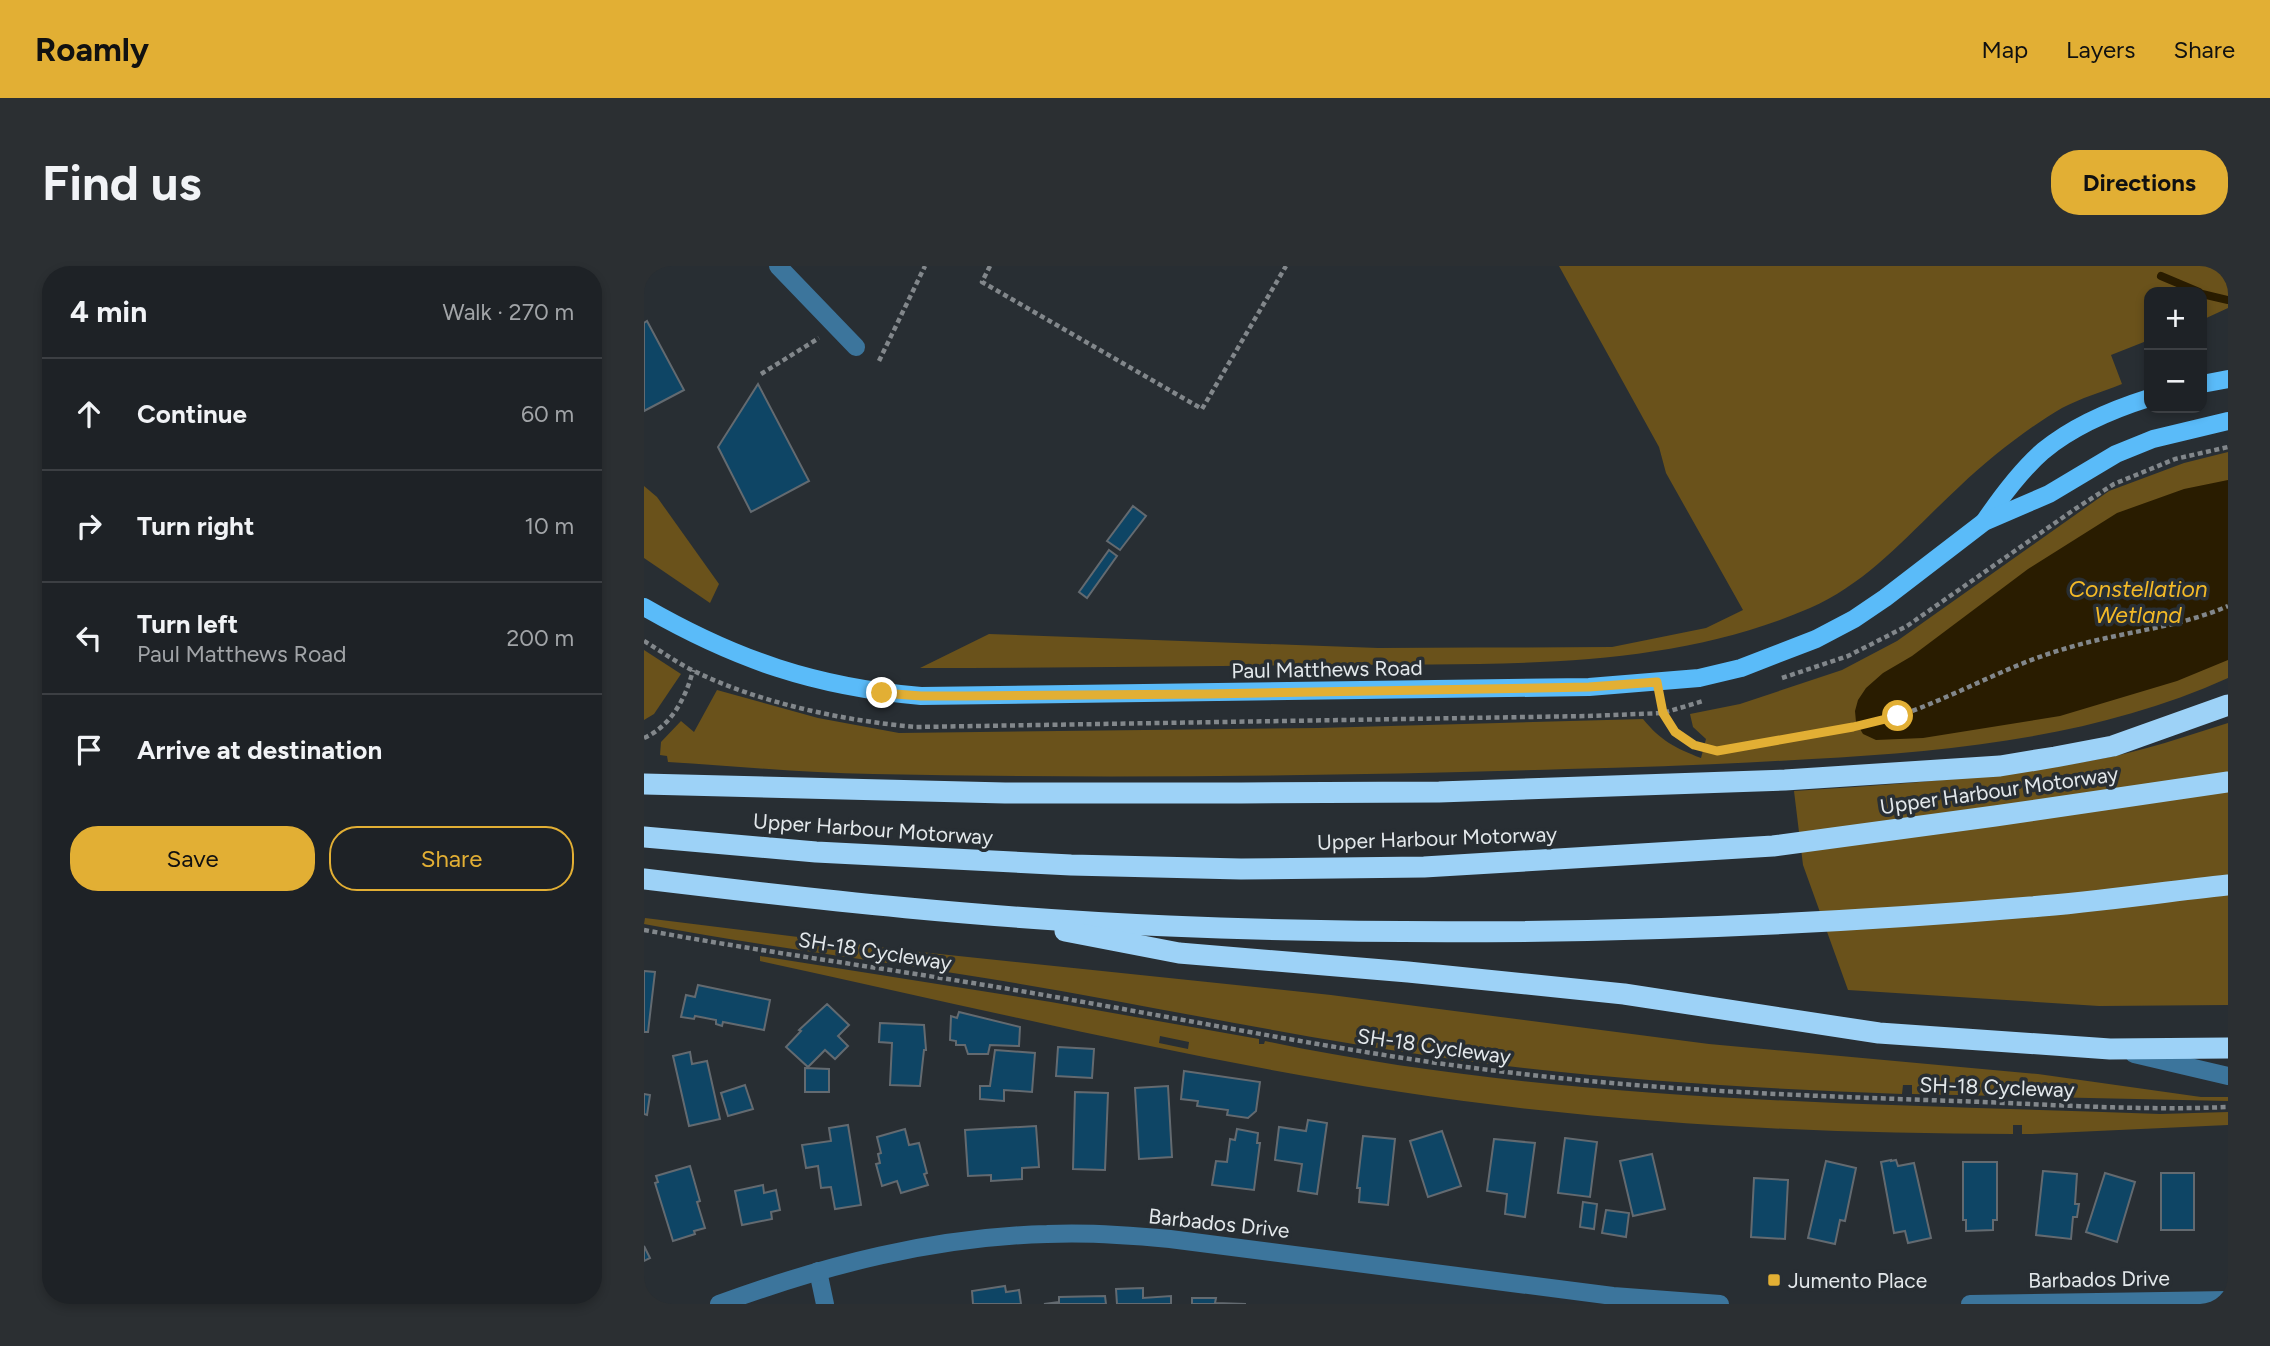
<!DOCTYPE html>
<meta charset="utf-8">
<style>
body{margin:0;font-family:Figtree,sans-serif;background:#2b2f32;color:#f1f3f6}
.controls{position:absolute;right:21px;top:21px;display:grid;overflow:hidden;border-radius:14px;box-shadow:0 4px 10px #0003}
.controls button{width:63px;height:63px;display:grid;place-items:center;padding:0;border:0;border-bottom:2px solid #3c3f43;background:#1e2226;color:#f1f3f6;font:35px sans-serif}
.stop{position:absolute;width:21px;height:21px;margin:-16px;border:5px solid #e2af34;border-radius:50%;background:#fff}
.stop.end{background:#e2af34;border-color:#fff;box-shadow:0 2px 7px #0008}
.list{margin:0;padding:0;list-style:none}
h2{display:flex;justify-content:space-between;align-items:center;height:91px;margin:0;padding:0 28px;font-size:30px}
h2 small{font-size:23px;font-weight:400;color:#a1a4a7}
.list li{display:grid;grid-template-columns:46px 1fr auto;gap:21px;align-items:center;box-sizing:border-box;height:112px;padding:0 28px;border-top:2px solid #3c3f43}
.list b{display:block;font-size:26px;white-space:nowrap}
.list p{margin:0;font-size:23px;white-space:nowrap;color:#a1a4a7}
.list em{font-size:23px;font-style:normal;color:#a1a4a7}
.actions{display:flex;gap:14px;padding:21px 28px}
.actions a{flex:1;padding:16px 0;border:2px solid #e2af34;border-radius:28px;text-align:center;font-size:24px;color:#e2af34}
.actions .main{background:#e2af34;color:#111}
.icon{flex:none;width:38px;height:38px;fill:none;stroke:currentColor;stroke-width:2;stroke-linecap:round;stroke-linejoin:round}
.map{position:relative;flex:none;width:1584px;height:1038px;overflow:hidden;border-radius:28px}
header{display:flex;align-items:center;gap:42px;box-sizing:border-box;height:98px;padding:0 35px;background:#e2af34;color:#111}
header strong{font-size:33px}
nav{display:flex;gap:38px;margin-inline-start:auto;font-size:24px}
.intro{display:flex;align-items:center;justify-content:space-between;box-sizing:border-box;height:168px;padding:0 42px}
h1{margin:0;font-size:49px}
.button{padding:18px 32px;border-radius:28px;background:#e2af34;color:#111;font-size:24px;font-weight:700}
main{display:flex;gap:42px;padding:0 42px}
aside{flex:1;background:#1e2226;border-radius:28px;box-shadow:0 4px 10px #0003}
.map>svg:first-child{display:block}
</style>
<header>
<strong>Roamly</strong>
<nav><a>Map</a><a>Layers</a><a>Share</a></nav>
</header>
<div class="intro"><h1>Find us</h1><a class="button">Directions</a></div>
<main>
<aside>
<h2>4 min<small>Walk · 270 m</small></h2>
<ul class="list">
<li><svg class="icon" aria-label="ahead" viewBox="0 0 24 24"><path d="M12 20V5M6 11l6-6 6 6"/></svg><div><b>Continue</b></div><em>60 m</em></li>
<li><svg class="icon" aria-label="right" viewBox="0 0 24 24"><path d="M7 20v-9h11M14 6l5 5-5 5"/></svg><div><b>Turn right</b></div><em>10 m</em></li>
<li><svg class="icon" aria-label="left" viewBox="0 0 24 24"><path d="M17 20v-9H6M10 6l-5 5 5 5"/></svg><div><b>Turn left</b><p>Paul Matthews Road</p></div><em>200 m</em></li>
<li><svg class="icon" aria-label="arrive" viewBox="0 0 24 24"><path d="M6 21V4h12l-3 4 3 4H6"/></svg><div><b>Arrive at destination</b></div></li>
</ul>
<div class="actions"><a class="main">Save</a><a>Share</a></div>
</aside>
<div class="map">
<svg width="1584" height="1038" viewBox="0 0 1584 1038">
<rect width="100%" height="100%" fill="#282e33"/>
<g fill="#6a521b" fill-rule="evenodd">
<path d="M915,0H1584V42L1558,54V26H1505V74L1467,89L1478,118C1458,126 1437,132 1418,142C1382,163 1346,192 1316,220C1268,264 1226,316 1166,342C1019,406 853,397 695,399C555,400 416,402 276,402L345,368L734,382L968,381L1062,362L1099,344L1022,207L1015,181Z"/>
<path d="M1584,186V412C1453,471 1310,485 1168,493C1087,498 1005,501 923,503C692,510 460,513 229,508C160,507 92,500 24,496L23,490L16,489L17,476L37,455L50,466L73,424L174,452L255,467L674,462L999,453C1017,475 1031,482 1057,492L1062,473L1049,461L1046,448L1096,438L1198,404L1253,375L1465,225L1540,197Z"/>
<polygon points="0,220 13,231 75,318 66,337 0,292"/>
<polygon points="0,384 37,408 10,448 0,454"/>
<path d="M1584,457V739L1455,740L1204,724L1159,599L1150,525C1253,518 1355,512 1456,493C1500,485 1542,470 1584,457Z"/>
<path d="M1,652L267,685L687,729L1065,778L1394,808L1557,831H1584V835L1268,828V819H1259L1258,828C1100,822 944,813 787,790C640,769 494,737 347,713C232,694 115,680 0,658Z"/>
<path d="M116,690L407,736L615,773V778H620L621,775C915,837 1217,837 1516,848L1584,846V859L1388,868H1378V859H1369V868C1208,868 1046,861 885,843C626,814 371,750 116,695ZM516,770L545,776L544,783L515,777Z"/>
</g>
<polygon fill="#291c00" points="1584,214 1584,394 1533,415 1416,450 1279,472 1232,474 1219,468 1212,456 1211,445 1214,434 1222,422 1239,407 1268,390 1384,303 1473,247 1540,223"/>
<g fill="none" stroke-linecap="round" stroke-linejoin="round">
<g stroke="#291c00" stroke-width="8">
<polyline points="1517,10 1555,26"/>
<polyline points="1558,28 1584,34"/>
</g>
</g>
<g fill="#0e4565" stroke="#636a70" stroke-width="2">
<polygon points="3,55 40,124 0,145 0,57"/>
<polygon points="114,118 165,215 107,246 74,181"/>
<polygon points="489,240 502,250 476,284 463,275"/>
<polygon points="465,284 473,290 443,332 435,326"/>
<polygon points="0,705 11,706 4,766 0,766"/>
<polygon points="54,719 126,734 120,764 79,756 78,760 72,758 72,754 51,750 50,753 37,751 42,729 51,731"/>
<polygon points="183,738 205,759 194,770 204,780 191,793 181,784 164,801 142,781 157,765 155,764"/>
<polygon points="315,746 376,761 375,780 346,779 344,788 324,788 321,779 312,779 312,775 306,774 307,750 313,752"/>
<polygon points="236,757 280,759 282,784 280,784 276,820 246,819 248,777 235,776"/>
<polygon points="414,781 450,783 448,812 412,810"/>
<polygon points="351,784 391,787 388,826 360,824 360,835 336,833 336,820 346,820"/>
<polygon points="46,786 48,798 63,795 76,853 45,860 29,790"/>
<polygon points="161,802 185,803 185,826 161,826"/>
<polygon points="540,805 616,816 612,845 604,852 583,849 584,844 553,840 554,835 537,833"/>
<polygon points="101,819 109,843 84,850 77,827"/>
<polygon points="524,820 528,891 495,893 491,822"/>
<polygon points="431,826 464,827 461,904 429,903"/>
<polygon points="0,828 6,829 3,849 0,848"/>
<polygon points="664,854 683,857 673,928 654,925 658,898 631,894 635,861 662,865"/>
<polygon points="204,859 217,939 191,943 187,921 177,922 174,900 162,902 158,879 187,875 185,862"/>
<polygon points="392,860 395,901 378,902 378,913 347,915 347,909 324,910 321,864"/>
<polygon points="261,863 265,879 275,877 283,907 280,908 284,919 257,927 253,915 238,920 232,898 236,897 234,888 237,887 233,871"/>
<polygon points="593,863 614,867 613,877 616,877 610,924 568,919 572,895 583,896 586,873 591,874"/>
<polygon points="798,865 817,920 784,931 766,875"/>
<polygon points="719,870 751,873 744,939 715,936 716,922 713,922"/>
<polygon points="921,872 953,876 946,931 914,927"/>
<polygon points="850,873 891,877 881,951 861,948 863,928 843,925"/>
<polygon points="1008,888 1021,943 989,950 976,895"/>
<polygon points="1247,894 1247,895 1252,894 1254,900 1270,897 1287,972 1264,977 1261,965 1250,967 1237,896"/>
<polygon points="1182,895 1212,902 1201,955 1196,954 1191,978 1164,972"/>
<polygon points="1319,896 1353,896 1353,954 1349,954 1349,964 1322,965 1322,954 1319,954"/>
<polygon points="46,900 56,935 53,936 61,962 50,965 51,968 29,975 11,917 14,916 12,910"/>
<polygon points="1399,905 1433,908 1431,938 1435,938 1433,951 1429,951 1427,973 1392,969"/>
<polygon points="1461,907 1491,916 1473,976 1442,966"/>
<rect x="1517" y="907" width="33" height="57"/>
<polygon points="1110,912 1144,914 1141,973 1107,971"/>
<polygon points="119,919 120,927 132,924 136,944 127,946 128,953 98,959 91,925"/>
<polygon points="939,936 953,938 950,963 936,961"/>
<polygon points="962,944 985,947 982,971 958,967"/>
<polygon points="0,980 6,992 0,995"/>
<polygon points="361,1020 362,1026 375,1024 377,1038 329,1038 328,1025"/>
<polygon points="499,1022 499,1032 527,1030 527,1038 473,1038 472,1023"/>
<polygon points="461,1030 462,1038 400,1038 415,1036 415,1031"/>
<polygon points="548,1032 572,1032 571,1037 602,1038 548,1038"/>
</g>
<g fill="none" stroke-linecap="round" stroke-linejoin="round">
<g stroke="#82878b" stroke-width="4.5" stroke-dasharray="5 3.5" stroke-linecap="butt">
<polyline points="346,0 338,16 558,143 642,0"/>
<polyline points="235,95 281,0"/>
<polyline points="117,108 175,72"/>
<path d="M0,375C17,385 33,397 50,405C115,437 201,455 272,461L944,450L1019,447L1059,435"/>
<polyline points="1138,412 1204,390 1263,360 1431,243 1470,218 1531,193 1584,181"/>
<path d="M1017,435C1024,474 1054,487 1090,483C1146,473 1204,466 1257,449C1312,430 1364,399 1420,383C1474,366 1531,363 1584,340"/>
<path d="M0,472C27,460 42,432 49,404"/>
<path d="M0,664C142,690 285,708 428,734C578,760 727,791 879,808C1023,825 1167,830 1311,835C1402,838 1493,845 1584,841"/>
</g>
<g stroke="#3c759c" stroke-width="18">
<polyline points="134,0 212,81"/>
<polyline points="1490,788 1584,810"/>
<polyline points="174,1005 181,1038"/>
<path d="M75,1038C181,999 290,971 403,968C444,966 485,969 526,973L969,1030L1076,1038"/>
<polyline points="1326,1038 1584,1034"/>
</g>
<g stroke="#5abbf9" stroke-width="18">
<polyline points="1558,118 1584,113"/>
<path d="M1340,256C1357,231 1376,205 1399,185C1428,161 1470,143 1505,132"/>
<path d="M0,341C92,394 172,421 277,430L945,421L1055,412L1097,402L1172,373L1210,353L1241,332L1340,256L1405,228L1472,188L1509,173L1584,155"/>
</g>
<g stroke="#9dd2f7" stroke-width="21">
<polyline points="0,518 361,527 597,527 795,526 1141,514 1356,500 1411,491 1469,480 1584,439"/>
<polyline points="0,571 172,586 427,599 597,603 780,601 1129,580 1351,550 1584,516"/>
<path d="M0,613C174,634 349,653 525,660C809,672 1102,665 1386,641C1452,636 1518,626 1584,619"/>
<polyline points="421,665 535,687 764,706 980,728 1235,767 1466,783 1584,782"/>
</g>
</g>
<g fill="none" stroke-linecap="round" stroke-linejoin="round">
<polyline stroke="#e2af34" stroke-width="9" points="238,427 277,430 321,430 564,428 945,421 1013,416 1019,447 1031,466 1050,479 1073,485 1209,461 1254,450"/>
</g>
<rect fill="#e2af34" stroke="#282e33" stroke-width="2.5" x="1123" y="1007" width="14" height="14" rx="3.5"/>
<g text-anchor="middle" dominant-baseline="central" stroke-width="7" stroke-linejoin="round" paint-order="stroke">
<g font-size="21" fill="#e3e8eb" stroke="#282e33">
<text transform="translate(683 403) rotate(-1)">Paul Matthews Road</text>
<text transform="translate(1355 524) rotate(-8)">Upper Harbour Motorway</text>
<text transform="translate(229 563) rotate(4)">Upper Harbour Motorway</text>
<text transform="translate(793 572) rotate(-2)">Upper Harbour Motorway</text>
<text transform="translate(231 685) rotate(9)">SH-18 Cycleway</text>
<text transform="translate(790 780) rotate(8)">SH-18 Cycleway</text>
<text transform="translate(1353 821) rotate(2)">SH-18 Cycleway</text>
<text transform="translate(575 957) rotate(6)">Barbados Drive</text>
<text transform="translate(1455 1013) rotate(-1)">Barbados Drive</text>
</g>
<g font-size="21" fill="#e3e8eb" stroke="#282e33" text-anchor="start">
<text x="1144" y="1014">Jumento Place</text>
</g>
<g font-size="23" font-style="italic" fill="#f3b927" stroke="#282e33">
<text x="1494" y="323">Constellation<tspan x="1494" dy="26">Wetland</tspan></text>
</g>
</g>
</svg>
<div class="controls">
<button>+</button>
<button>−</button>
</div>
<div class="stop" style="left:1254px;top:450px"></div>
<div class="stop end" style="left:238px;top:427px"></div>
</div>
</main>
